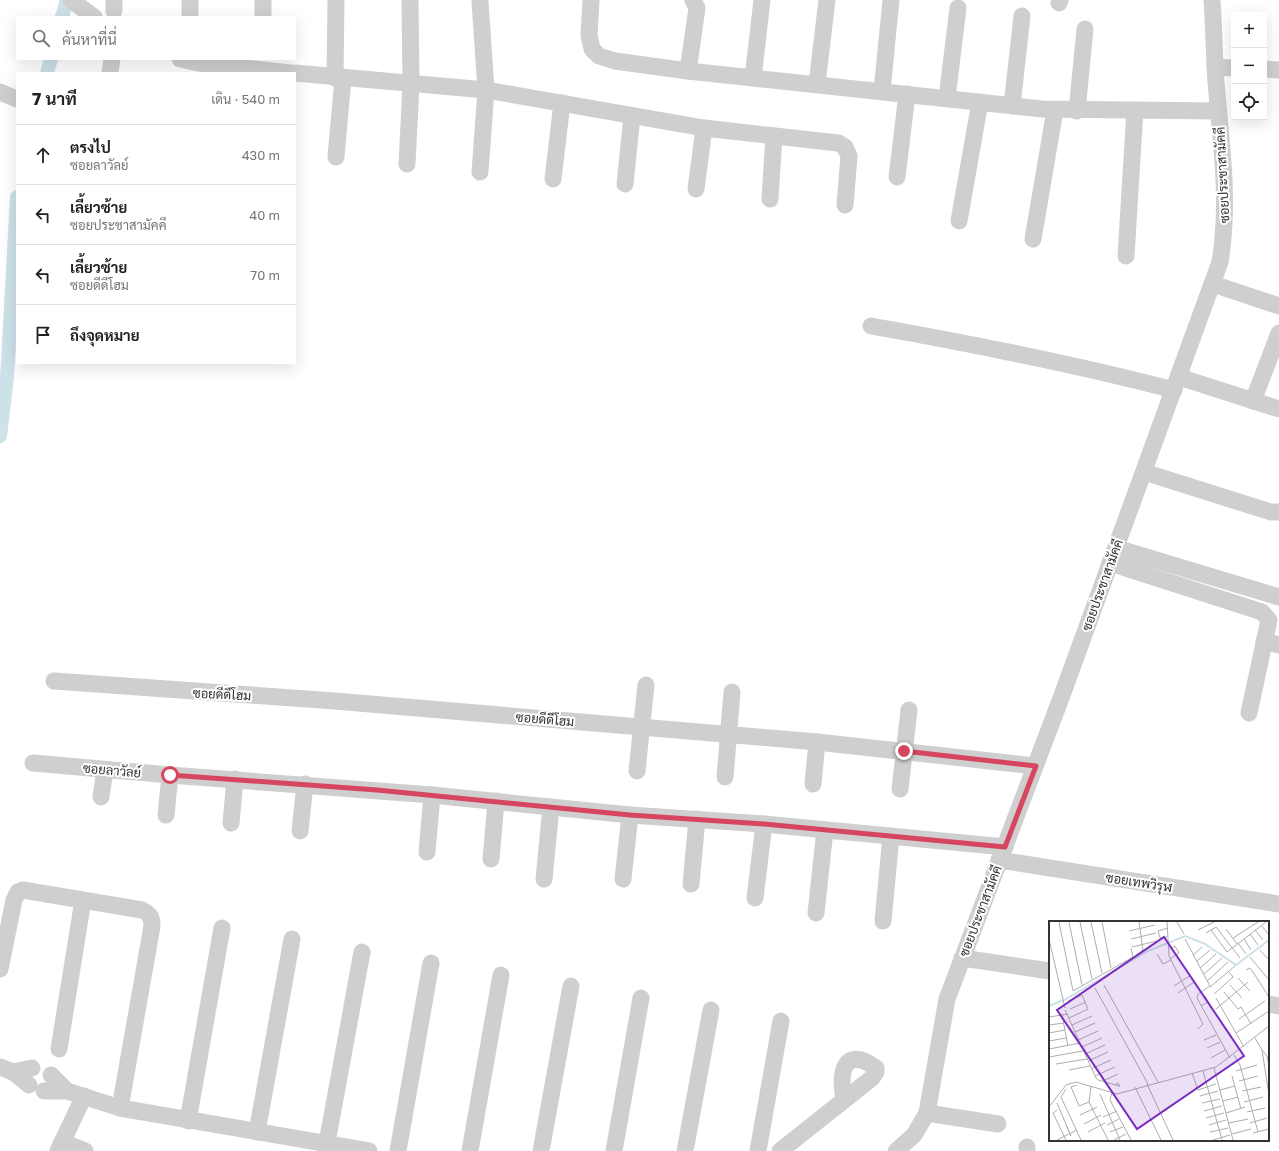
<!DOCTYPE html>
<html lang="th">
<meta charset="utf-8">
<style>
body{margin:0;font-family:"Golos Text",Sarabun,sans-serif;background:#f6f6f6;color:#222}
.controls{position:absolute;right:12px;top:12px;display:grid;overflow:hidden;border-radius:0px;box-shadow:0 4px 16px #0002}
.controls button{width:36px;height:36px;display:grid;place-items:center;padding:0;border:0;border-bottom:1px solid #e0e0e0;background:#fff;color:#222;font:20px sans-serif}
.stop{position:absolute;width:12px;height:12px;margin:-9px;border:3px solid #d74661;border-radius:50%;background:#fff}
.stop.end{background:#d74661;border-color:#fff;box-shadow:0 1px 4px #0008}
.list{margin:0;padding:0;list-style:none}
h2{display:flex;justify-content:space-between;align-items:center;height:52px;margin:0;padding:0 16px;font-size:17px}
h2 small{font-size:13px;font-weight:400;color:#767676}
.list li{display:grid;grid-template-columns:26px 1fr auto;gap:12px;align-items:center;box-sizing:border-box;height:60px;padding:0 16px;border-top:1px solid #e0e0e0}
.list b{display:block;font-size:15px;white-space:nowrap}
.list p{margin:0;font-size:13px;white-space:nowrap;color:#767676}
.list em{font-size:13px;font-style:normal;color:#767676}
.icon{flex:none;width:22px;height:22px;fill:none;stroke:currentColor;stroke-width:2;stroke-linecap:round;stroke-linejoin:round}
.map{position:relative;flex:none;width:1279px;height:1151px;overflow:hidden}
.search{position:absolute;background:#fff;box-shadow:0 4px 16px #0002;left:16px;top:16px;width:280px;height:44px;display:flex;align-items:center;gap:10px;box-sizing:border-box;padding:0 14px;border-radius:0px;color:#767676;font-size:15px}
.panel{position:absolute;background:#fff;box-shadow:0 4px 16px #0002;left:16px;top:72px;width:280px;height:292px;border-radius:0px}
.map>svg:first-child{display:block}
</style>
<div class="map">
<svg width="1279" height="1151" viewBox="0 0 1279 1151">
<rect width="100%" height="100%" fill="#fff"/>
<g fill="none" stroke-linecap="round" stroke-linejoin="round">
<g stroke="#cde1e9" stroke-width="14">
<polyline points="62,17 67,0"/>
<polyline points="47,73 51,59"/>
<polyline points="0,436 7,378 17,197"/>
</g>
<g stroke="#cfcfcf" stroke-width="17">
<polyline points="71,0 94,17"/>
<polyline points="114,0 114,11"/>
<polyline points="190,0 190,17"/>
<polyline points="591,0 589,35 592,49 599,56 615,61 688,71 1042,109 1218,111"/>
<polyline points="1059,3 1060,0"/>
<polyline points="263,17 263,0"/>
<polyline points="180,59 199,63 291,73"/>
<polyline points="1215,67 1234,68"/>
<polyline points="1264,69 1279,70"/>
<polyline points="688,71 697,8 693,0"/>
<polyline points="110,73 112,59"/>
<polyline points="295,73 486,90 704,128 838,143 845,147 849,156 845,205"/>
<polyline points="335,78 336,0"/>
<polyline points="753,78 762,0"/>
<polyline points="817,84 827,0"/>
<polyline points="882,91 891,0"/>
<polyline points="0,92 17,99"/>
<polyline points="947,98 958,8"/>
<polyline points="1012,106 1022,16"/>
<polyline points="1077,111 1085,29"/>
<polyline points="336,157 343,78"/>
<polyline points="407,164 411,84 410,0"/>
<polyline points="480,172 486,90 480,2"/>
<polyline points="897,177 907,94"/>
<polyline points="553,179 562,103"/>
<polyline points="625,184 632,116"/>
<polyline points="696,189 704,128"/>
<polyline points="770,199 774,136"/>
<polyline points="959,221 980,102"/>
<polyline points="1033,239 1055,110"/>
<polyline points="1126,256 1135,110"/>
<polyline points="1213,284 1279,306"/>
<path d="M871,326C973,344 1074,364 1174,390"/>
<polyline points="1179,377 1279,409"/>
<polyline points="1253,401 1279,333"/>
<polyline points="1144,472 1271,512 1279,512"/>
<polyline points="1116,548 1279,597"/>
<polyline points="1110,563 1262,612 1269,620 1249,713"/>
<polyline points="1264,641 1279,645"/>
<polyline points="54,681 335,701 817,742 1035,766"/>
<polyline points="33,763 170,775 432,795 630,815 764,824 1005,847"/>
<polyline points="637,771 646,685"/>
<polyline points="725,777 732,692"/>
<polyline points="813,784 817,742"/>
<polyline points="900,789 909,710"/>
<polyline points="101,797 105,770"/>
<polyline points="166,815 170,775"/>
<polyline points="231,823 235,779"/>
<polyline points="300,831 305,784"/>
<polyline points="427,852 432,795"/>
<polyline points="491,859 496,801"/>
<polyline points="999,860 1279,904"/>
<polyline points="544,879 551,807"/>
<polyline points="623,879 630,815"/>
<polyline points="691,884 697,819"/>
<polyline points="755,898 764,824"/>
<polyline points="816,913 825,830"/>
<polyline points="883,921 891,836"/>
<polyline points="962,958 1050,971"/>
<path d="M0,969L14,900L18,892L23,890L142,910C150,914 152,917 152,926L120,1108"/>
<polyline points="1268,1004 1279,1006"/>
<polyline points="59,1049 83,900"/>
<polyline points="0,1067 13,1072 29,1085"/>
<polyline points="13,1072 32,1068"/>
<polyline points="51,1075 67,1091"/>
<polyline points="44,1091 67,1091 120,1108 369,1151"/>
<polyline points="927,1113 998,1124"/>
<polyline points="188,1121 222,928"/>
<polyline points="257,1132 292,939"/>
<polyline points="62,1142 85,1151"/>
<polyline points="327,1143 362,952"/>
<polyline points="58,1151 84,1096"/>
<polyline points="398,1151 431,963"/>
<polyline points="470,1151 501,975"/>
<polyline points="541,1151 571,986"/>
<polyline points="614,1151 641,998"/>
<polyline points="685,1151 711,1010"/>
<polyline points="758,1151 781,1021"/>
<path d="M780,1151L872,1078L876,1072V1068C843,1044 839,1074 844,1100"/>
<path d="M896,1151L914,1135L927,1113L947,999L1061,698L1220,262C1230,202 1221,142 1216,82C1214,55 1214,27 1212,0"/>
<polyline points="1027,1151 1027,1147"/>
</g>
</g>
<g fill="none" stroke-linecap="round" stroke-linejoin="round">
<polyline stroke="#d74661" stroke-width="5" points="170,775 377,790 630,815 764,824 1005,847 1036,766 904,751"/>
</g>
<g text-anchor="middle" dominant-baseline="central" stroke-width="4" stroke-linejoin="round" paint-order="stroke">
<g font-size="13" fill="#323232" stroke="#fff">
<text transform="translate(1222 175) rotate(-93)">ซอยประชาสามัคคี</text>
<text transform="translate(1102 585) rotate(-70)">ซอยประชาสามัคคี</text>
<text transform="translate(222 694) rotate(3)">ซอยดีดีโฮม</text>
<text transform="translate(545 719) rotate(5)">ซอยดีดีโฮม</text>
<text transform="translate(112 770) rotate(5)">ซอยลาวัลย์</text>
<text transform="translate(1139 882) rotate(9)">ซอยเทพวิรุฬ</text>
<text transform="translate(980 911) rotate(-69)">ซอยประชาสามัคคี</text>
</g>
</g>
<g transform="translate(1049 921)">
<rect width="220" height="220" fill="#fff"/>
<path fill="none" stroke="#cde1e9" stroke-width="2" d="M0,85L17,78L99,30L136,15L156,23L187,44L220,19"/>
<path fill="none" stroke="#adadad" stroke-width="1" d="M10,1L24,70L84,36L82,27M20,1L33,64M31,1L43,58M42,1L53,52M53,1L62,47M118,1L120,35L154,103L149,108M128,1L135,13M212,4L220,14M177,8L188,23M149,9L165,1M162,9L178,31L195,18L202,29M206,9L214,19M80,10L106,4M157,12L167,6L191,37M201,13L209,24M118,16L111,17L109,10L119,7M184,17L209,1M0,18L16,87M82,18L107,12M136,18L161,65L149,73L148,77L181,137M195,18L217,1M189,22L197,33M83,26L108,20M121,28L126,25L130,32L121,38M211,29L220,39M108,33L114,43L122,39M144,34L153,26M86,35L94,29L90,1M201,36L220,59M148,40L161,29M151,47L167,33M197,49L201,47L204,51L220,76M155,53L173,37M189,57L201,70M158,60L179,41M55,64L109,161M181,64L193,77M125,65L142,54M161,66L186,45M46,67L99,163M175,71L189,88L192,86L202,103M129,72L145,61M165,73L184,56L180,51M167,77L195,126M19,80L33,74L39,88L20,97M152,85L159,81L156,75M21,88L37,81M167,88L199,61M16,89L47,157L49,159L70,165H71L69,162L66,164M13,94L19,125M0,96L19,93M190,98L216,80M0,104L15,102M23,104L43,95M26,111L46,102M0,112L16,109M187,112L220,90M206,117L213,129L220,174M29,119L49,110M155,119L167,114M0,120L17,117M33,126L53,117M158,127L171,121M0,128L31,122M213,129L218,135L220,145M36,133L56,124M185,134L191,144L209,211M0,136L34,130M162,137L176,129M39,140L59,131M7,143L38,138M165,147L184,219M42,148L62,139M20,149L41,145M154,150L173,219M187,150L208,144M143,152L149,169L167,163M46,155L66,146M183,155L192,188M54,160L69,153M190,160L209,155M98,163L124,219M28,164L22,166L30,185L40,181M42,165L40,181L59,219M86,166L112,219M17,168L12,176L32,219M171,169L186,165M193,170L212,166M63,171L61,179L82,219M51,173L71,219M151,175L169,170M174,180L189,176M195,181L214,176M8,182L22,215M153,182L171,178M0,186L17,164L27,161L68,173L167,146L220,105M8,189L4,192L17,219M155,190L173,185M198,191L216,187M177,192L196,186M31,194L48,186M54,196L68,190M157,197L175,192M180,202L199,198M201,202L218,197M35,203L52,194M17,204L22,215M58,204L70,198M160,204L177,199M39,211L56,202M61,211L74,206M161,211L179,207M204,212L220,208M183,213L202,208M8,219L28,209M65,219L77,213M164,219L181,214"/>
<path fill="#7b2cbf" fill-opacity="0.15" stroke="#7b2cbf" stroke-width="2" d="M115,16L195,135L88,208L8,89Z"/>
<rect width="220" height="220" fill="none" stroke="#323232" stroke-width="2"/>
</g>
</svg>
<div class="controls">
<button>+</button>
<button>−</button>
<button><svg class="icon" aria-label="locate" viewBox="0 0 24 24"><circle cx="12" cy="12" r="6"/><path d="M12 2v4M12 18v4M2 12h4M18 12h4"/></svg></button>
</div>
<div class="stop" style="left:170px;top:775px"></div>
<div class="stop end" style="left:904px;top:751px"></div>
<div class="search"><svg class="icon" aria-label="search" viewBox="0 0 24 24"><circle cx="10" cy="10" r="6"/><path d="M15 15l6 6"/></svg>ค้นหาที่นี่</div>
<section class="panel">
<h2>7 นาที<small>เดิน · 540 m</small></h2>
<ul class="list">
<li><svg class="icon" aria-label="ahead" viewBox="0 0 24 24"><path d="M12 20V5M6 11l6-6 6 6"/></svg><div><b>ตรงไป</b><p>ซอยลาวัลย์</p></div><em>430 m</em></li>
<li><svg class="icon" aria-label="left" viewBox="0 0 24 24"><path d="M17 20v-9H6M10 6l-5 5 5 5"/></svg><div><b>เลี้ยวซ้าย</b><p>ซอยประชาสามัคคี</p></div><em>40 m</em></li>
<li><svg class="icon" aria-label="left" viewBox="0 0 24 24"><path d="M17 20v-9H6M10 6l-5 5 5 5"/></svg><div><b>เลี้ยวซ้าย</b><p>ซอยดีดีโฮม</p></div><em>70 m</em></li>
<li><svg class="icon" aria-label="arrive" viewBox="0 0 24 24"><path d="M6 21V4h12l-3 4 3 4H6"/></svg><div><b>ถึงจุดหมาย</b></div></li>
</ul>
</section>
</div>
